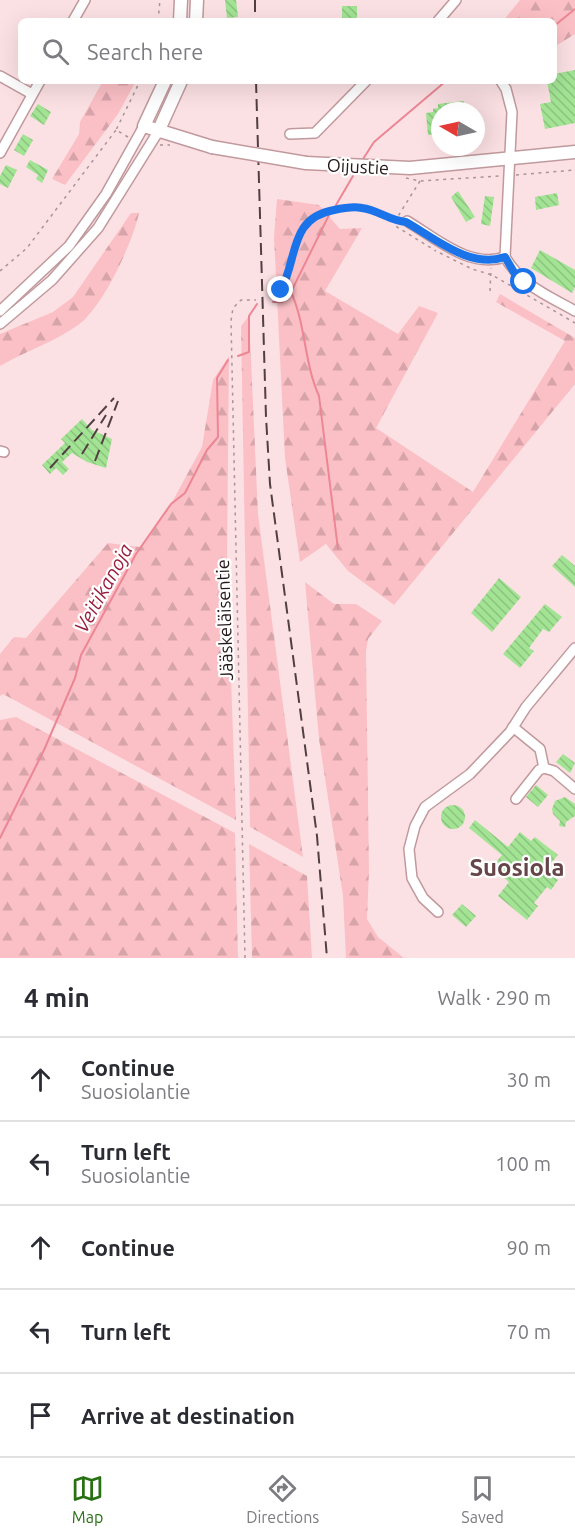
<!DOCTYPE html>
<meta charset="utf-8">
<style>
body{margin:0;font-family:Ubuntu,sans-serif;background:#f7f7f7;color:#2b2b33}
.compass{position:absolute;left:431px;top:102px;width:54px;height:54px;border-radius:50%;background:#fff;box-shadow:0 6px 24px #0002;rotate:279deg}
.stop{position:absolute;width:18px;height:18px;margin:-14px;border:4px solid #1a73e8;border-radius:50%;background:#fff}
.stop.end{background:#1a73e8;border-color:#fff;box-shadow:0 2px 6px #0008}
.list{margin:0;padding:0;list-style:none}
h2{display:flex;justify-content:space-between;align-items:center;height:78px;margin:0;padding:0 24px;font-size:26px}
h2 small{font-size:20px;font-weight:400;color:#7c7c81}
.list li{display:grid;grid-template-columns:39px 1fr auto;gap:18px;align-items:center;box-sizing:border-box;height:84px;padding:0 24px;border-top:2px solid #e1e1e2}
.list b{display:block;font-size:22px;white-space:nowrap}
.list p{margin:0;font-size:20px;white-space:nowrap;color:#7c7c81}
.list em{font-size:20px;font-style:normal;color:#7c7c81}
.icon{flex:none;width:33px;height:33px;fill:none;stroke:currentColor;stroke-width:2;stroke-linecap:round;stroke-linejoin:round}
.map{position:relative;flex:none;width:575px;height:958px;overflow:hidden}
.search{position:absolute;background:#fff;box-shadow:0 6px 24px #0002;left:18px;right:18px;top:18px;height:66px;display:flex;align-items:center;gap:15px;box-sizing:border-box;padding:0 21px;border-radius:9px;color:#7c7c81;font-size:22px}
.sheet{height:498px;background:#fff}
nav{display:flex;justify-content:space-around;align-items:center;box-sizing:border-box;height:84px;border-top:2px solid #e1e1e2;background:#fff;font-size:16px;color:#7c7c81}
nav a{display:grid;justify-items:center;gap:3px}
nav .on{color:#277113}
.map>svg:first-child{display:block}
</style>
<div class="map">
<svg width="575" height="958" viewBox="0 0 575 958">
<defs>
<pattern id="forest-firs" width="22" height="20" patternUnits="userSpaceOnUse" patternTransform="scale(1.5)"><rect width="22" height="20" fill="#fbc0c6"/><path d="M5 1l3.5 6h-7zM16 11l3.5 6h-7z" fill="#d7a4aa"/></pattern>
<pattern id="building-back-hatch" width="6" height="6" patternUnits="userSpaceOnUse" patternTransform="scale(1.5)"><rect width="6" height="6" fill="#a2e494"/><path d="M-1 5l2 2M0 0l6 6M5-1l2 2" fill="none" stroke="#8bc37f"/></pattern>
</defs>
<rect width="100%" height="100%" fill="#fce1e4"/>
<g fill="url(#forest-firs)">
<polygon points="520,0 575,0 575,34 554,47 554,21 503,21"/>
<polygon points="103,81 136,81 118,114 65,185 52,179 79,134 80,122"/>
<polygon points="277,199 319,205 340,229 362,228 325,291 398,334 419,306 438,313 376,428 473,492 565,341 496,302 500,294 575,338 575,384 394,605 348,571 326,544 300,562 285,458 274,237"/>
<path d="M131,213H139C133,242 102,309 78,325C55,342 25,351 0,366V334L53,312L73,297Z"/>
<polygon points="249,316 258,514 303,857 250,827 241,326"/>
<polygon points="229,356 227,562 236,820 3,694 0,696 0,654 14,637 26,638 108,543 140,547 171,504 202,447 213,380"/>
<polygon points="305,582 334,604 356,604 382,621 368,639 366,651 369,871 367,919 378,937 404,958 346,958 343,896 319,739"/>
<polygon points="16,717 235,833 238,958 0,958 0,720"/>
<polygon points="249,844 307,876 312,958 252,958"/>
</g>
<g fill="none" stroke-linecap="round" stroke-linejoin="round">
<g stroke="#ed8694" stroke-width="2">
<polyline points="554,26 575,9"/>
<polyline points="363,159 374,142 446,81"/>
<polyline points="336,205 353,176"/>
<path d="M291,292C306,325 304,363 319,396L338,549"/>
<polyline points="273,302 282,302 291,292 329,215"/>
<polyline points="238,356 249,352 249,316 257,304"/>
<polyline points="0,838 44,750 75,678 81,655 136,554 171,504 185,493 207,450 218,437 217,378 228,360"/>
</g>
</g>
<g fill="url(#building-back-hatch)">
<polygon points="225,0 236,0 238,17 227,18"/>
<rect x="342" y="6" width="15" height="15"/>
<polygon points="575,70 575,123 545,129 540,104 551,102 547,81 554,81 554,74"/>
<polygon points="464,101 465,111 440,111 440,134 428,135 426,113 433,112 433,109 438,108 438,104"/>
<polygon points="38,104 51,112 44,125 30,116"/>
<polygon points="23,134 33,140 24,156 14,150"/>
<polygon points="30,160 48,170 42,183 36,179 38,175 26,167"/>
<polygon points="6,165 17,170 8,188 0,184 0,176"/>
<polygon points="458,191 475,217 466,222 451,197"/>
<polygon points="557,193 559,205 536,210 535,197"/>
<polygon points="485,196 494,197 490,226 481,224"/>
<polygon points="540,250 575,270 575,287 572,293 531,268"/>
<polygon points="82,419 92,430 112,439 106,468 87,462 72,453 62,462 69,469 63,475 56,468 50,474 42,465 65,443 61,439"/>
<polygon points="562,555 575,566 575,587 552,566"/>
<polygon points="499,578 521,597 492,632 471,613"/>
<polygon points="545,604 562,617 549,632 543,629 529,648 534,651 520,668 503,654"/>
<polygon points="563,754 575,763 570,773 556,762"/>
<polygon points="536,785 548,795 538,807 526,797"/>
<polygon points="565,797 575,804 575,816 566,822 565,827 559,826 560,821 553,814 552,809 555,801"/>
<circle cx="453" cy="817" r="12"/>
<polygon points="475,820 508,847 520,832 531,841 535,837 558,855 545,870 558,880 551,890 547,887 534,903 538,906 527,920 498,896 509,882 491,868 502,855 469,828"/>
<polygon points="462,904 476,916 466,927 452,915"/>
</g>
<g fill="none" stroke-linecap="round" stroke-linejoin="round">
<g stroke="#c1999d" stroke-width="12">
<g id="minor">
<polyline points="73,21 85,0"/>
<polyline points="438,21 456,0"/>
<polyline points="0,76 32,94"/>
<path d="M501,81L506,89L512,112L505,257C522,286 547,295 575,311"/>
<polyline points="290,134 315,133 366,81"/>
<polyline points="0,153 40,81"/>
<path d="M407,221C437,239 470,269 505,257"/>
<polyline points="0,311 69,246 106,194 144,126"/>
<polyline points="0,324 52,280 98,228 158,132"/>
<polyline points="0,451 4,452"/>
<polyline points="513,727 540,749 544,768"/>
<polyline points="516,799 539,770 544,768 554,771 575,789"/>
<polyline points="438,912 423,898 412,878 409,849 415,826 425,807 470,774 510,732 526,707 575,648"/>
</g>
</g>
<g stroke="#c1999d" stroke-width="15">
<g id="major">
<polyline points="180,21 181,0"/>
<polyline points="196,21 197,0"/>
<polyline points="165,81 144,126 212,147"/>
<polyline points="158,132 181,81"/>
<polyline points="306,163 410,168 575,152"/>
</g>
</g>
<g stroke="#aa9396" stroke-width="1.5" stroke-dasharray="3 4.5" stroke-linecap="butt">
<polyline points="158,21 160,0"/>
<polyline points="128,137 116,130 140,81"/>
<polyline points="160,145 170,145"/>
<polyline points="516,175 575,170"/>
<polyline points="406,178 420,181 499,176"/>
<polyline points="420,181 395,221 397,227 436,251"/>
<polyline points="440,253 472,269 492,275 575,323"/>
<polyline points="0,271 27,248 116,130"/>
<polyline points="490,291 491,268"/>
<path d="M275,299C296,269 289,218 332,210C341,209 351,206 360,207C374,209 386,221 400,221"/>
<polyline points="245,958 231,321 233,308 241,300 256,300"/>
</g>
<use href="#minor" stroke="#fff" stroke-width="9"/>
<use href="#major" stroke="#fff" stroke-width="12"/>
<g stroke="#513f42" stroke-width="2" stroke-dasharray="12 6" stroke-linecap="butt">
<polyline points="255,0 255,21"/>
<polyline points="256,81 266,417 270,484 317,836 327,958"/>
<polyline points="82,454 106,415"/>
<polyline points="95,461 118,401"/>
<polyline points="50,468 114,398"/>
</g>
<g stroke="#c1999d" stroke-width="15" stroke-linecap="butt">
<polyline id="major-bridge" points="212,147 306,163"/>
</g>
<use href="#major-bridge" stroke="#fff" stroke-width="12"/>
</g>
<g fill="none" stroke-linecap="round" stroke-linejoin="round">
<path stroke="#1a73e8" stroke-width="8" d="M281,290C298,258 289,218 334,210C343,208 353,206 362,208C378,210 390,221 406,222C436,239 470,269 505,257L515,274L524,282"/>
</g>
<g text-anchor="middle" dominant-baseline="central" stroke-width="4.5" stroke-linejoin="round" paint-order="stroke">
<g font-size="18" fill="#261719" stroke="#fff">
<text transform="translate(358 166) rotate(3)">Oijustie</text>
<text transform="translate(224 620) rotate(-92)">Jääskeläisentie</text>
</g>
<g font-size="20" font-style="italic" fill="#991f3f" stroke="#fff">
<text transform="translate(103 588) rotate(-61)">Veitikanoja</text>
</g>
<g font-size="24" font-weight="bold" fill="#664448" stroke="#fff">
<text x="517" y="867">Suosiola</text>
</g>
</g>
</svg>
<svg class="compass" viewBox="-18 -18 36 36"><path d="M0-13l5 13h-10z" fill="#e53935"/><path d="M0 13l5-13h-10z" fill="#7c7c81"/></svg>
<div class="stop" style="left:524px;top:282px"></div>
<div class="stop end" style="left:281px;top:290px"></div>
<div class="search"><svg class="icon" aria-label="search" viewBox="0 0 24 24"><circle cx="10" cy="10" r="6"/><path d="M15 15l6 6"/></svg>Search here</div>
</div>
<section class="sheet">
<h2>4 min<small>Walk · 290 m</small></h2>
<ul class="list">
<li><svg class="icon" aria-label="ahead" viewBox="0 0 24 24"><path d="M12 20V5M6 11l6-6 6 6"/></svg><div><b>Continue</b><p>Suosiolantie</p></div><em>30 m</em></li>
<li><svg class="icon" aria-label="left" viewBox="0 0 24 24"><path d="M17 20v-9H6M10 6l-5 5 5 5"/></svg><div><b>Turn left</b><p>Suosiolantie</p></div><em>100 m</em></li>
<li><svg class="icon" aria-label="ahead" viewBox="0 0 24 24"><path d="M12 20V5M6 11l6-6 6 6"/></svg><div><b>Continue</b></div><em>90 m</em></li>
<li><svg class="icon" aria-label="left" viewBox="0 0 24 24"><path d="M17 20v-9H6M10 6l-5 5 5 5"/></svg><div><b>Turn left</b></div><em>70 m</em></li>
<li><svg class="icon" aria-label="arrive" viewBox="0 0 24 24"><path d="M6 21V4h12l-3 4 3 4H6"/></svg><div><b>Arrive at destination</b></div></li>
</ul>
</section>
<nav>
<a class="on"><svg class="icon" aria-label="map" viewBox="0 0 24 24"><path d="M3 6l6-2 6 2 6-2v14l-6 2-6-2-6 2zM9 4v14M15 6v14"/></svg>Map</a>
<a><svg class="icon" aria-label="directions" viewBox="0 0 24 24"><path d="M12 3l9 9-9 9-9-9zM9 14v-3h6M13 9l2 2-2 2"/></svg>Directions</a>
<a><svg class="icon" aria-label="saved" viewBox="0 0 24 24"><path d="M7 4h10v16l-5-4-5 4z"/></svg>Saved</a>
</nav>
